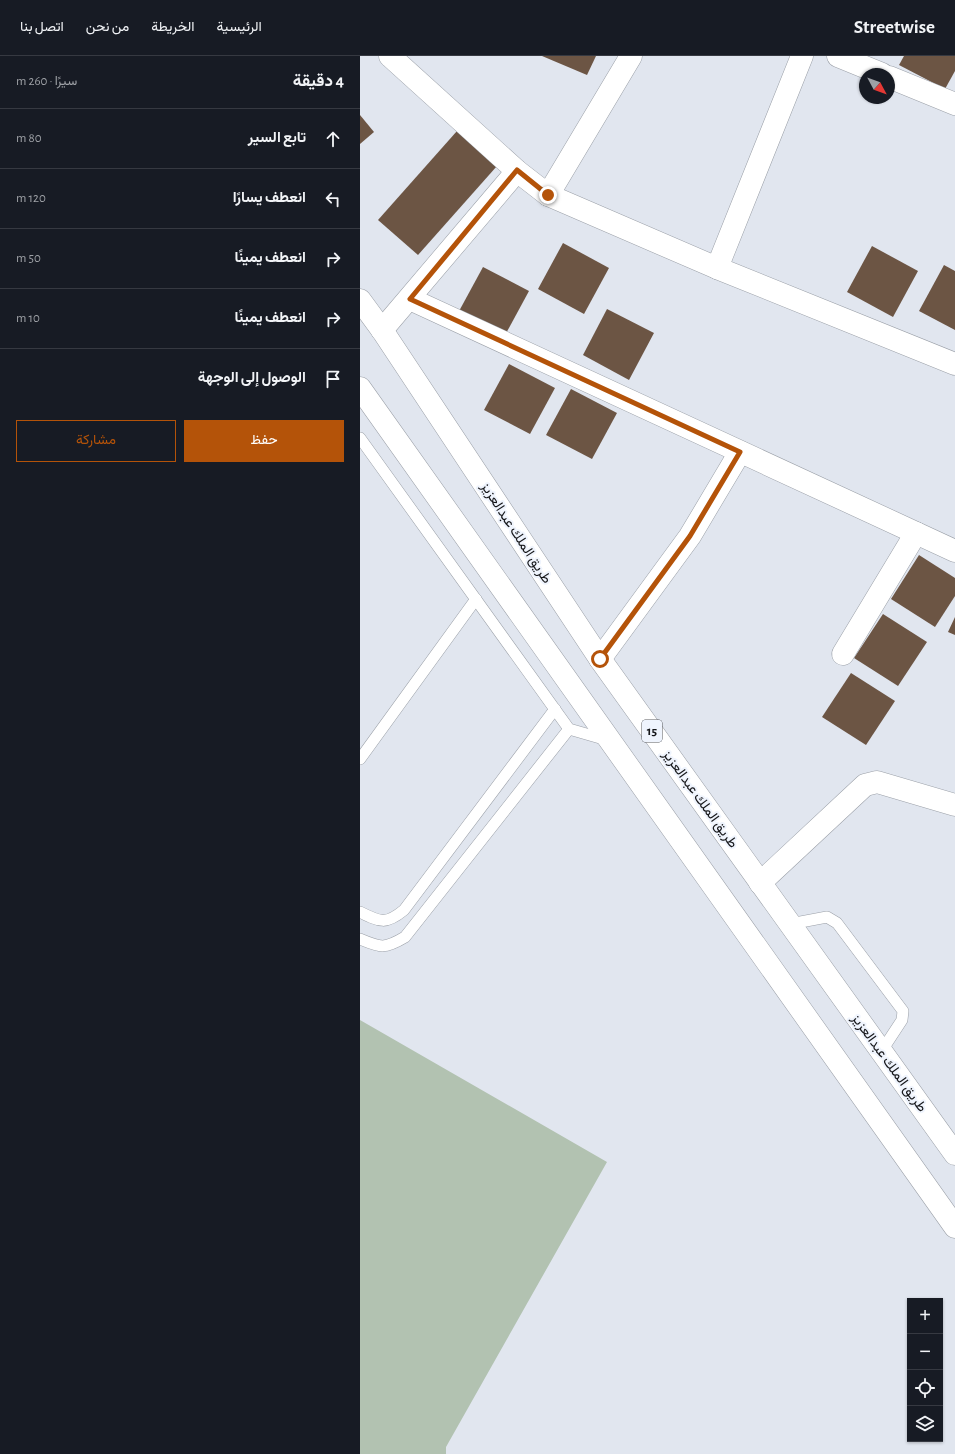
<!DOCTYPE html>
<html lang="ar">
<meta charset="utf-8">
<style>
body{margin:0;font-family:"Alegreya Sans",Vazirmatn,sans-serif;background:#20242c;color:#f1f3f6;direction:rtl}
.controls{position:absolute;right:12px;bottom:12px;display:grid;overflow:hidden;border-radius:0px;box-shadow:0 1px 3px #0004}
.controls button{width:36px;height:36px;display:grid;place-items:center;padding:0;border:0;border-bottom:1px solid #363941;background:#171b24;color:#f1f3f6;font:20px sans-serif}
.compass{position:absolute;left:499px;top:12px;width:36px;height:36px;border-radius:50%;background:#171b24;box-shadow:0 1px 3px #0004;rotate:131deg}
.stop{position:absolute;width:12px;height:12px;margin:-9px;border:3px solid #b45309;border-radius:50%;background:#fff}
.stop.end{background:#b45309;border-color:#fff;box-shadow:0 1px 4px #0008}
.list{margin:0;padding:0;list-style:none}
h2{display:flex;justify-content:space-between;align-items:center;height:52px;margin:0;padding:0 16px;font-size:17px}
h2 small{font-size:13px;font-weight:400;color:#9ea1a6}
.list li{display:grid;grid-template-columns:26px 1fr auto;gap:12px;align-items:center;box-sizing:border-box;height:60px;padding:0 16px;border-top:1px solid #363941}
.list b{display:block;font-size:15px;white-space:nowrap}
.list em{font-size:13px;font-style:normal;color:#9ea1a6}
.actions{display:flex;gap:8px;padding:12px 16px}
.actions a{flex:1;padding:9px 0;border:1px solid #b45309;border-radius:0px;text-align:center;font-size:14px;color:#b45309}
.actions .main{background:#b45309;color:#fff}
.icon{flex:none;width:22px;height:22px;fill:none;stroke:currentColor;stroke-width:2;stroke-linecap:round;stroke-linejoin:round}
.map{position:relative;flex:none;width:595px;height:1398px;overflow:hidden;direction:ltr}
header{display:flex;align-items:center;gap:24px;box-sizing:border-box;height:56px;padding:0 20px;background:#171b24;border-bottom:1px solid #363941}
header strong{font-size:19px}
nav{display:flex;gap:22px;margin-inline-start:auto;font-size:14px}
main{display:flex}
aside{flex:1;background:#171b24}
.map>svg:first-child{display:block}
</style>
<header>
<strong>Streetwise</strong>
<nav><a>الرئيسية</a><a>الخريطة</a><a>من نحن</a><a>اتصل بنا</a></nav>
</header>
<main>
<div class="map">
<svg width="595" height="1398" viewBox="0 0 595 1398">
<rect width="100%" height="100%" fill="#e1e6ef"/>
<polygon fill="#b2c2b1" points="0,964 247,1106 86,1391 86,1398 0,1398"/>
<g fill="#6c5544">
<polygon points="182,0 236,0 227,19"/>
<polygon points="544,0 595,0 595,15 585,33 539,9"/>
<polygon points="0,59 14,76 0,88"/>
<polygon points="97,75 137,110 58,199 18,164"/>
<polygon points="203,187 249,212 224,258 178,233"/>
<polygon points="512,190 558,215 533,261 487,236"/>
<polygon points="584,209 595,215 595,274 559,255"/>
<polygon points="123,211 169,235 144,281 98,257"/>
<polygon points="247,253 294,277 269,324 223,299"/>
<polygon points="149,308 195,332 170,378 124,354"/>
<polygon points="211,333 257,357 232,403 186,379"/>
<polygon points="559,499 595,522 595,540 575,571 531,543"/>
<polygon points="523,558 567,586 538,630 494,602"/>
<polygon points="595,561 595,579 588,576"/>
<polygon points="491,617 535,645 506,689 462,661"/>
</g>
<g fill="none" stroke-linecap="round" stroke-linejoin="round">
<g stroke="#9ba0a8" stroke-width="12">
<g id="service">
<polyline points="0,382 209,673 247,684"/>
<polyline points="0,703 116,543"/>
<path d="M0,856C20,866 26,869 44,854L195,653"/>
<polyline points="430,868 467,861 477,867 543,955 542,964 521,996"/>
<path d="M0,883C21,892 25,893 45,881L209,673"/>
</g>
</g>
<g stroke="#9ba0a8" stroke-width="23">
<g id="minor">
<polyline points="30,0 157,115"/>
<polyline points="478,0 522,18"/>
<polyline points="529,21 595,48"/>
<polyline points="188,139 271,0"/>
<polyline points="357,212 442,0"/>
<polyline points="50,243 595,495"/>
<polyline points="22,274 157,115 188,139 357,212 595,308"/>
<polyline points="483,598 556,477"/>
<polyline points="240,603 330,480 380,396"/>
<polyline points="400,827 505,729 517,726 595,749"/>
</g>
</g>
<g stroke="#9ba0a8" stroke-width="23">
<g id="trunk">
<polyline points="0,244 22,274 240,603 595,1098"/>
<polyline points="0,332 595,1171"/>
</g>
</g>
<use href="#service" stroke="#fff" stroke-width="11"/>
<use href="#minor" stroke="#fff" stroke-width="22"/>
<use href="#trunk" stroke="#fff" stroke-width="22"/>
</g>
<g fill="none" stroke-linecap="round" stroke-linejoin="round">
<polyline stroke="#b45309" stroke-width="5" points="188,139 157,114 50,243 380,396 330,480 240,603"/>
</g>
<g text-anchor="middle" dominant-baseline="central" stroke-width="4" stroke-linejoin="round" paint-order="stroke">
<rect fill="#eff4fd" stroke="#56585d" stroke-width="1" x="282" y="664" width="20" height="22" rx="3"/>
<g font-size="13" font-weight="bold" fill="#141518">
<text x="292" y="675">15</text>
</g>
<g font-size="14" fill="#141518" stroke="#eff4fd">
<text transform="translate(156 477) rotate(57)">طريق الملك عبدالعزيز</text>
<text transform="translate(340 743) rotate(54)">طريق الملك عبدالعزيز</text>
<text transform="translate(529 1007) rotate(54)">طريق الملك عبدالعزيز</text>
</g>
</g>
</svg>
<div class="controls">
<button>+</button>
<button>−</button>
<button><svg class="icon" aria-label="locate" viewBox="0 0 24 24"><circle cx="12" cy="12" r="6"/><path d="M12 2v4M12 18v4M2 12h4M18 12h4"/></svg></button>
<button><svg class="icon" aria-label="layers" viewBox="0 0 24 24"><path d="M12 4l9 5-9 5-9-5zM3 14l9 5 9-5"/></svg></button>
</div>
<svg class="compass" viewBox="-18 -18 36 36"><path d="M0-13l5 13h-10z" fill="#e53935"/><path d="M0 13l5-13h-10z" fill="#9ea1a6"/></svg>
<div class="stop" style="left:240px;top:603px"></div>
<div class="stop end" style="left:188px;top:139px"></div>
</div>
<aside>
<h2>4 دقيقة<small>سيرًا · 260 m</small></h2>
<ul class="list">
<li><svg class="icon" aria-label="ahead" viewBox="0 0 24 24"><path d="M12 20V5M6 11l6-6 6 6"/></svg><div><b>تابع السير</b></div><em>80 m</em></li>
<li><svg class="icon" aria-label="left" viewBox="0 0 24 24"><path d="M17 20v-9H6M10 6l-5 5 5 5"/></svg><div><b>انعطف يسارًا</b></div><em>120 m</em></li>
<li><svg class="icon" aria-label="right" viewBox="0 0 24 24"><path d="M7 20v-9h11M14 6l5 5-5 5"/></svg><div><b>انعطف يمينًا</b></div><em>50 m</em></li>
<li><svg class="icon" aria-label="right" viewBox="0 0 24 24"><path d="M7 20v-9h11M14 6l5 5-5 5"/></svg><div><b>انعطف يمينًا</b></div><em>10 m</em></li>
<li><svg class="icon" aria-label="arrive" viewBox="0 0 24 24"><path d="M6 21V4h12l-3 4 3 4H6"/></svg><div><b>الوصول إلى الوجهة</b></div></li>
</ul>
<div class="actions"><a class="main">حفظ</a><a>مشاركة</a></div>
</aside>
</main>
